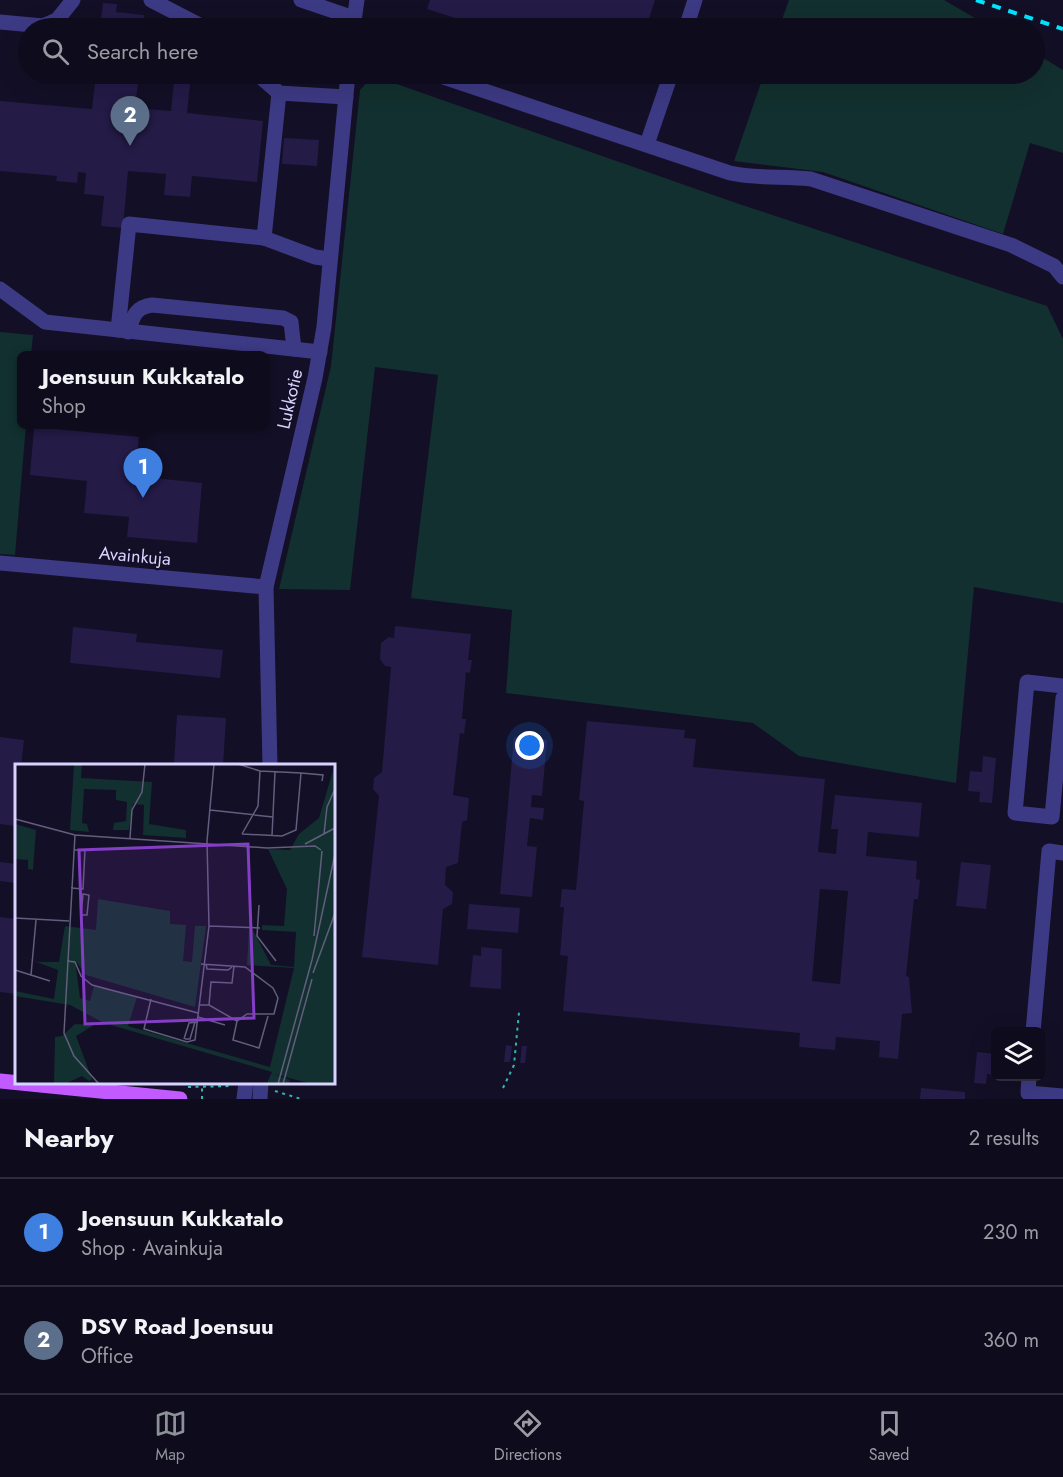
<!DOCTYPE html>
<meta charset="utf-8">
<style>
body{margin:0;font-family:Jost,sans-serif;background:#171425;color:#f1f3f6}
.controls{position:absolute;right:18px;bottom:18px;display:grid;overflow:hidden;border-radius:9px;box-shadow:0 6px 24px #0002}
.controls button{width:54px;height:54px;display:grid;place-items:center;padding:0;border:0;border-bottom:2px solid #2e2b3b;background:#0e0b1c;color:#f1f3f6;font:30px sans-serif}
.you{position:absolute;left:530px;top:746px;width:21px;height:21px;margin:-15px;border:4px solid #fff;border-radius:50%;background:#1a73e8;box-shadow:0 0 0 9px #1a73e833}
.badge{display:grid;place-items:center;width:39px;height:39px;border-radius:50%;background:#8c9099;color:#fff;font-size:20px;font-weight:700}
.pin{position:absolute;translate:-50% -50px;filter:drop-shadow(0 2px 3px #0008)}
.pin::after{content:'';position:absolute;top:32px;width:21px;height:18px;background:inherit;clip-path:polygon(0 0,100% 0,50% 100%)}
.popup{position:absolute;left:17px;top:351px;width:252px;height:78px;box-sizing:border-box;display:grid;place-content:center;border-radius:9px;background:#0e0b1c;filter:drop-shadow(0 2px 4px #0005);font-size:20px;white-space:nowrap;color:#9b9ba3}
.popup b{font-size:22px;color:#f1f3f6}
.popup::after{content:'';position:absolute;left:50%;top:100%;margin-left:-12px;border:12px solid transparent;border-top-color:#0e0b1c}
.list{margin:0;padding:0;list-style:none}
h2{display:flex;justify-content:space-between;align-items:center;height:78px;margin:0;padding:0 24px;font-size:26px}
h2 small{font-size:20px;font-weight:400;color:#9b9ba3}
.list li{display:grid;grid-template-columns:39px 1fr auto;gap:18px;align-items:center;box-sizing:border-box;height:108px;padding:0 24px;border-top:2px solid #2e2b3b}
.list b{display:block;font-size:22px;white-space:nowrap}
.list p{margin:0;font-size:20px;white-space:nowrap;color:#9b9ba3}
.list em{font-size:20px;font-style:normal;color:#9b9ba3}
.icon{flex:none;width:33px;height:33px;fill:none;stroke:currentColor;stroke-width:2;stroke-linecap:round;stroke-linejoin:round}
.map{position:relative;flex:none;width:1063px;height:1099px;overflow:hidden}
.search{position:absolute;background:#0e0b1c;box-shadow:0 6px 24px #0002;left:18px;right:18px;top:18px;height:66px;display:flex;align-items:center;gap:15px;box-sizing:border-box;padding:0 21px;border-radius:33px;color:#9b9ba3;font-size:22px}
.sheet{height:294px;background:#0e0b1c}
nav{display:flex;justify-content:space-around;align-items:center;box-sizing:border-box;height:84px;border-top:2px solid #2e2b3b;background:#0e0b1c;font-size:16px;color:#9b9ba3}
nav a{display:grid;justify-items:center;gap:3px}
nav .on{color:#8c9099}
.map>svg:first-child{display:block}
</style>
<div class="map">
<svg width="1063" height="1099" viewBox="0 0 1063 1099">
<rect width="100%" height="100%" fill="#130f26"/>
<g fill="#12302f">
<polygon points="789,0 944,0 992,28 779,28"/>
<polygon points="1035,53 1063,70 1063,153 1030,143 1003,234 823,172 734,161 764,74 1034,74"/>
<polygon points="369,80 391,82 739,204 1047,306 1063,339 1063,603 974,587 956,783 799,756 753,723 506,693 512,610 411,598 438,375 375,367 350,590 279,589 331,366 360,90"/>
<polygon points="0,332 33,335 31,355 21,356 21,424 26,425 15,555 0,554"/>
</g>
<g fill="#241b47" fill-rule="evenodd">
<polygon points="430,0 655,0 646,28 486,28 427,9"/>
<polygon points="103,3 117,4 116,12 144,15 143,28 100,28"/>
<polygon points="96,74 139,74 135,108 171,111 174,82 190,84 187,113 263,121 257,182 192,176 190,197 164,195 166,174 128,171 123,228 101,226 104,196 84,194 86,173 78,172 77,183 56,181 57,176 0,171 0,101 92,109"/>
<polygon points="284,138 319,140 317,166 282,164"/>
<polygon points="34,427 139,437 135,476 202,483 197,543 127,537 129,517 84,513 87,481 30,475"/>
<polygon points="395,626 471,634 468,660 472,660 470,673 466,672 462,719 466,719 464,734 460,733 453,795 469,798 467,820 462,822 458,863 446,867 445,885 453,892 452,904 443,909 438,965 362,957 379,796 373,789 374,778 382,772 391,667 385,666 380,659 381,643 389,637 394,638"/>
<polygon points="73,627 137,634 136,642 223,650 220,678 70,663"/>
<polygon points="177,715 226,718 223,766 174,764"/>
<path d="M587,721L685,730L684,738L696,739L693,767L825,779L818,852L836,854L838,829H831L835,795L922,803L919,837L868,832L866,856L917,861L916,879L920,880L918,899H914L906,976L909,977L912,1013L902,1014L898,1059L879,1057L880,1041L836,1037L835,1050L799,1047L800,1033L563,1011L568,956L560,955L564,907H560L562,889L576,890L584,801L579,800ZM820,889L848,891L840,984L812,981Z"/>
<polygon points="0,737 24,740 21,766 16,766 15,826 0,824"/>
<polygon points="514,737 547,740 542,796 532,795 531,807 544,808 543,820 530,818 527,846 537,847 532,897 500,894"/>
<polygon points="983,756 996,758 992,803 979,802 980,792 968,791 970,771 982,772"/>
<polygon points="0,862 16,864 16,883 0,881"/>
<polygon points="961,862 991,865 986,909 956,906"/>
<polygon points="469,904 520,908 518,933 467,929"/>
<polygon points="0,917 16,919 16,994 0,992"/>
<polygon points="481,947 502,949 501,989 470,987 473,955 481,956"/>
<polygon points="506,1045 512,1046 510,1062 504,1062"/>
<polygon points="522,1046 527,1046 525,1063 520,1063"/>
<polygon points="977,1052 996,1054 996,1075 987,1074 986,1084 974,1083"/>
<polygon points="921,1088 965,1092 965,1099 920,1099"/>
</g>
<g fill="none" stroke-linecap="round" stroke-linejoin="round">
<g stroke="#2fb8b0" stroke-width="2" stroke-dasharray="3 4.5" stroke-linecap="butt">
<polyline points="188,1087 231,1086"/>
<polyline points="503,1088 514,1065 519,1012"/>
<polyline points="275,1091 301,1099"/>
<polyline points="202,1099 202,1088"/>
</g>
<g stroke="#3d3a85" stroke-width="15">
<polyline points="151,0 205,28"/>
<polyline points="301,0 354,18"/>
<polyline points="0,22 43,26 57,20 73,0"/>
<polyline points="353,28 357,0"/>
<polyline points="686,28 695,0"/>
<polyline points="257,74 279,93 346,97"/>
<path d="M434,74L730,173C757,179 783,176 811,179L1011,245L1054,266L1063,277"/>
<polyline points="647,144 671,74"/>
<polyline points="264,238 315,257 330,259"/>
<polyline points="0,289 45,322 320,352"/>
<polyline points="118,330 129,224 264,238 279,93"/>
<path d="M128,332C133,317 135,307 152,305L283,318L291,322L294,349"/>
<polyline points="0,563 266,587"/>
<polyline points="1063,686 1027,682 1015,813 1052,817 1063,698"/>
<polyline points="270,766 266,587 315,378 324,327 348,74"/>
<polyline points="1033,1032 1049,851 1063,853"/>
<polyline points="1029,1076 1028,1093 1063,1096"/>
<polyline points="244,1099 246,1082"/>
<polyline points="260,1099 261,1082"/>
</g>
<polyline stroke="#c25bff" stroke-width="15" points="0,1081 180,1099"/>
<polyline stroke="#00e5ff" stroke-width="4" stroke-dasharray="9 8" stroke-linecap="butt" points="976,0 1063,29"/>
</g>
<g text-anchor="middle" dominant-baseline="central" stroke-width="4.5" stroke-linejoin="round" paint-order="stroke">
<g font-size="18" fill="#d9d4ff" stroke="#130f26">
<text transform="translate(290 399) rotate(-77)">Lukkotie</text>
<text transform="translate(135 556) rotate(5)">Avainkuja</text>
</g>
</g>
<g transform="translate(15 764)">
<rect width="320" height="320" fill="#130f26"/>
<path d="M59,0H67L66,14L137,18L134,60L171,66V74L128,71L129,41L118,40L114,66H98L99,59L111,57L112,38L101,36V26L69,25L67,59L72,60L74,68L55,66ZM319,3V319H293L259,310L275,316L274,319H252L257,308L89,259L55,241L0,232V227L39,235L43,206L0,190L23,198H44L50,162L81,166L83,135L155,147V160L171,161L168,197L177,198L180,162H191L180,243L71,211L60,196L65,234L75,237L79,222L122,233L113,262L255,303L279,204L232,201L234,166H238L256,201L279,203L281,168L247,166V161L269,162L272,125L253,85L275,86L284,70L304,54ZM0,60L21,66L18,106L13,105V96L0,95ZM60,260L79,261L61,272L77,315L74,317L67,312L52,319L39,320L40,273L47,272Z" fill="#12302f"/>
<path fill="none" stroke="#625e7d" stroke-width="1.5" d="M223,0L245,7L286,9L281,66L267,72L227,70M286,9L308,11L307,17M195,46L258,53M0,55L60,71L252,84L300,82L306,86M227,70L243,42L245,7M309,70L312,43L320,25M60,71L49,269L59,292L84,320M257,72L260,8M115,74L117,46L127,28L130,0M290,80L320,64M56,124L68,125L70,86H59M68,130L74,131L72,151H66ZM244,141L242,172L261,197M0,154L54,157M194,162L245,164M299,172L307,87M52,197L60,198L66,212L77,221L183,249M191,200L192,205L213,206L217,203M0,206L35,217M298,209L320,149M16,211L21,156M136,235L129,265L172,278L180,276L194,162L192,77L199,0M184,241H194L222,257L232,250H259L263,234L258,224L230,203L186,200M194,241L196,218L217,219L219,202M183,253L210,261M222,257L218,276L244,284L253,252M169,275L174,259L182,258M170,275H175L180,258M263,320L297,196L320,90M268,320L297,215"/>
<path fill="#843dc5" fill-opacity="0.15" stroke="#843dc5" stroke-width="3" d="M233,80L239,254L70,260L64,86Z"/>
<rect width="320" height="320" fill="none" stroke="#d9d4ff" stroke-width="3"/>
</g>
</svg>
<div class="controls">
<button><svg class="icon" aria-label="layers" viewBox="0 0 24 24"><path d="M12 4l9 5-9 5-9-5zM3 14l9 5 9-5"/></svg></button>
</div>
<div class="you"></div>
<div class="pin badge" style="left:143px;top:498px;background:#3f7fe0">1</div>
<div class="popup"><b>Joensuun Kukkatalo</b>Shop</div>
<div class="pin badge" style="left:130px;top:146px;background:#5c6f8a">2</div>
<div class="search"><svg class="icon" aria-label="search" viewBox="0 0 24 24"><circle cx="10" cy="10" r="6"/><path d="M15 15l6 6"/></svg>Search here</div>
</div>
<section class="sheet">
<h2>Nearby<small>2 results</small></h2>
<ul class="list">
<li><span class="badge" style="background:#3f7fe0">1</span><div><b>Joensuun Kukkatalo</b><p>Shop · Avainkuja</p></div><em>230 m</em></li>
<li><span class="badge" style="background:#5c6f8a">2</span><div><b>DSV Road Joensuu</b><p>Office</p></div><em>360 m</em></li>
</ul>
</section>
<nav>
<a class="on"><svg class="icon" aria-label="map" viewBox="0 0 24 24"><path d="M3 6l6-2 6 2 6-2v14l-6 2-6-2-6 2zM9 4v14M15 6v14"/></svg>Map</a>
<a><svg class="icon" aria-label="directions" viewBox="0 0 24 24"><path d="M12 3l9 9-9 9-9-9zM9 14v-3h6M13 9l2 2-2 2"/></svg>Directions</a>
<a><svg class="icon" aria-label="saved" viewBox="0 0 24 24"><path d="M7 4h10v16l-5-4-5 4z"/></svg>Saved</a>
</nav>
